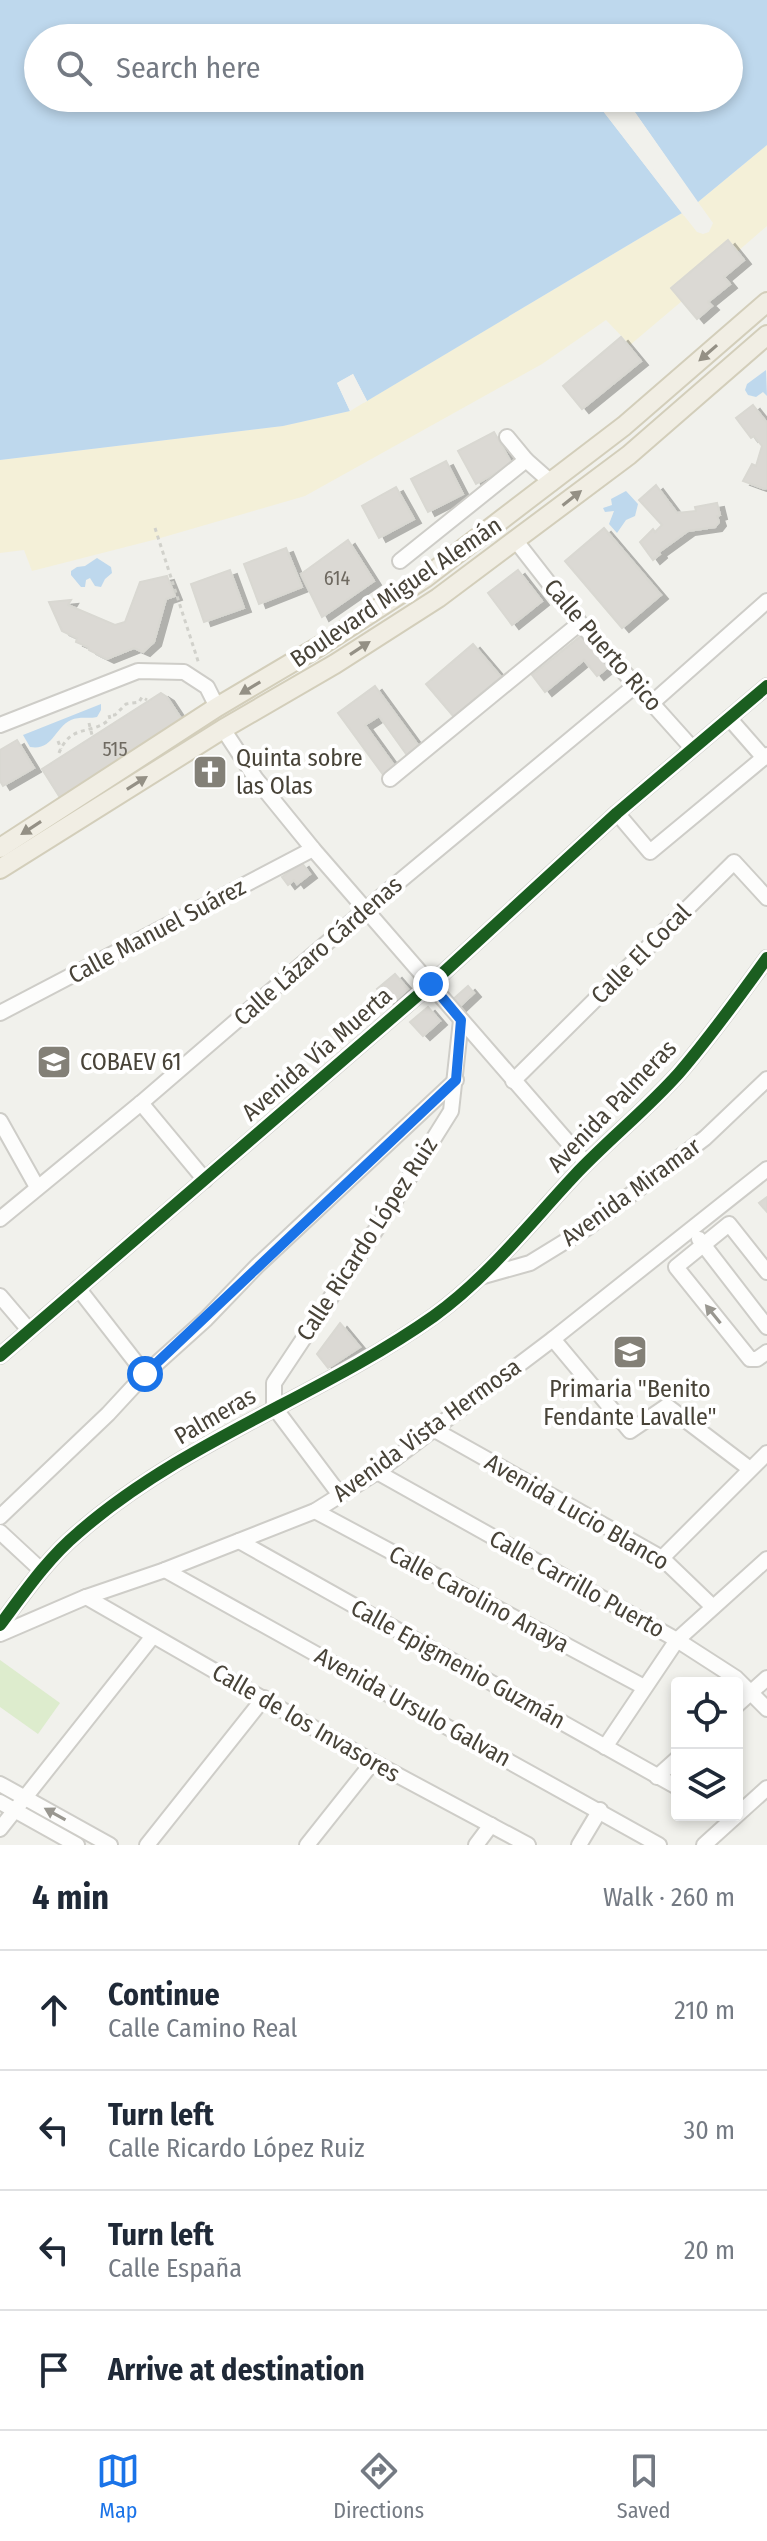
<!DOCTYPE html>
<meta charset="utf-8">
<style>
body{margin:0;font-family:"Fira Sans Condensed",sans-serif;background:#f2f2f3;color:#1f2937}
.controls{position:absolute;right:24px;bottom:24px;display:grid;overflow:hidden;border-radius:8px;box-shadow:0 4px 12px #0003}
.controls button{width:72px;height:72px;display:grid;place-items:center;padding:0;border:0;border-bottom:2px solid #e0e1e3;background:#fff;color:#1f2937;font:40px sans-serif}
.stop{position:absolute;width:24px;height:24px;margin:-18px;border:6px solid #1a73e8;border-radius:50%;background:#fff}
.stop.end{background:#1a73e8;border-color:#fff;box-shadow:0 2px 8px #0008}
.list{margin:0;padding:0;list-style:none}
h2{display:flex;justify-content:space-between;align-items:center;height:104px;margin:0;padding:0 32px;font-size:34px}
h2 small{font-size:26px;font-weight:400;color:#747a83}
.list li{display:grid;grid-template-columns:52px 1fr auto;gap:24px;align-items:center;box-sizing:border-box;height:120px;padding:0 32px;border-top:2px solid #e0e1e3}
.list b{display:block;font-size:30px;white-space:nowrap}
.list p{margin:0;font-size:26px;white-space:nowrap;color:#747a83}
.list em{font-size:26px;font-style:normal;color:#747a83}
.icon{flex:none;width:44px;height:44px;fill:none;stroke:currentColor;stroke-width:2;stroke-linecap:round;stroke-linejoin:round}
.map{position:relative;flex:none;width:767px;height:1845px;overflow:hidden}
.search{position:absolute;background:#fff;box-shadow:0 4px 12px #0003;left:24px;right:24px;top:24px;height:88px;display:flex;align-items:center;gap:20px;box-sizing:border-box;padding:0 28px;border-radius:44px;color:#747a83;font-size:30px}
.sheet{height:584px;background:#fff}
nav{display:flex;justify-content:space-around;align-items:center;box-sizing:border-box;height:112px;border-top:2px solid #e0e1e3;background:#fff;font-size:22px;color:#747a83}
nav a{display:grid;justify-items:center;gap:4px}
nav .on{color:#1a73e8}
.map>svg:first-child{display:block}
</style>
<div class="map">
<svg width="767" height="1845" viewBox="0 0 767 1845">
<defs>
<filter id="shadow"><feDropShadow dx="7" dy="4" stdDeviation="0" flood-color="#0004"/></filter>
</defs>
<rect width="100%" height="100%" fill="#f1f1ec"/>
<polygon fill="#ddeccd" points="0,1660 60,1703 38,1734 0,1707"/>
<polygon fill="#f4f0d8" points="767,145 767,226 737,252 727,241 671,287 682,301 630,345 606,320 542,364 305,496 157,539 32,571 24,550 0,553 0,460 283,426 350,411 682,213 697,232 703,234 709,232 713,223 698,202"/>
<g fill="#bed8ed">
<polygon points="0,0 767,0 767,145 698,202 625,98 729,98 729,38 38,38 38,98 593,98 682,213 367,401 353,374 337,383 350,411 283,426 0,460"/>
<polygon points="766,370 767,396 763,392 756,397 748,395 745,390 747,384"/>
<polygon points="626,491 638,504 635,516 626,520 617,533 609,524 614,511 605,512 603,508 612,505 611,499"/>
<polygon points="97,558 111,567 112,573 105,579 101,587 95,586 90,578 86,580 85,587 81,587 71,575 71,571 77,567 85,566"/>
<path d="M101,704V710L97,717C88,719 80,716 71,720C54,728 53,751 30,747L23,735Z"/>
</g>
<g fill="#f1f1ec">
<polygon points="593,98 598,98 685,210 684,216"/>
<polygon points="621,98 625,98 700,206 695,205"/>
<polygon points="353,374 367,401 364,403 352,380 342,385 353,409 350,411 337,383"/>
</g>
<g fill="#dbd9d4" stroke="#d9d8d2" stroke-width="2" filter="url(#shadow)">
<polygon points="728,240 744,260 724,277 730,284 708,302 712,306 697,319 671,288"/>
<polygon points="621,337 641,361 582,409 563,386"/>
<polygon points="753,405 767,423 767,488 765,489 743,481 752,464 756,466 762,446 754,436 751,438 736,418"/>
<polygon points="494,432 512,464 476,484 458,451"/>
<polygon points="446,461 463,494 428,512 411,479"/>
<polygon points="656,485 677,513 696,511 695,507 717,503 720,515 717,516 719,522 715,527 688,531 659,552 660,554 653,560 640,542 653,529 655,532 662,525 639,500"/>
<polygon points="396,487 414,519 379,538 362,506"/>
<polygon points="604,528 661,595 622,628 565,561"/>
<polygon points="348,540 374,581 322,617 301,574"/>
<polygon points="286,548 302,587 259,604 244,564"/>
<polygon points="230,570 244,608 204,622 191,584"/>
<polygon points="518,570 542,601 512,625 488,593"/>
<polygon points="167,576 175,596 166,599 154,642 143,652 134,648 107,659 89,650 88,647 76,642 77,638 62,631 49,602 71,600 68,605 115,625 125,622 140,582"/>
<polygon points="582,635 608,667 597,676 584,660 545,692 532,675"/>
<polygon points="473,644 501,677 454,717 426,684"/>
<polygon points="375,686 421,749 409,758 379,716 365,725 396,768 384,776 338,713"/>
<polygon points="161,693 167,697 188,729 66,807 42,769"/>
<polygon points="17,740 34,768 3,786 0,781 0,750"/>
<polygon points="302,863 310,874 297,884 294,880 288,885 282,877"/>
<polygon points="395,974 408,989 390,1005 377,989"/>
<polygon points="468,986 474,993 458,1008 451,1001"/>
<polygon points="428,1007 440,1021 423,1036 410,1022"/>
<polygon points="767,1197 767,1212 759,1203"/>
<polygon points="340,1323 360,1347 328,1368 317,1354"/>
</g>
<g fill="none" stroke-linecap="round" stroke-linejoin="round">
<g stroke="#cecdc8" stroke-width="18">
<g id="minor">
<polyline points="507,437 526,460"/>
<polyline points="516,541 580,623 692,748"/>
<polyline points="400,561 526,460 552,483"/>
<polyline points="653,702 767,601"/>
<polyline points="729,718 764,758"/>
<polyline points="0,725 138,671 184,672 207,687 217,707"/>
<polyline points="223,729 256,779 313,849 586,1163"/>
<polyline points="390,779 580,623"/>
<polyline points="617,813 650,852 767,755"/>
<polyline points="0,1013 313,849"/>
<polyline points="513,1081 734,862 767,898"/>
<polyline points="141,1103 205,1180"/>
<polyline points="0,1121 37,1187"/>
<polyline points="0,1219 141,1103 365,910 637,684"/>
<polyline points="699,1239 767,1327"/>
<polyline points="767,1272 729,1224 676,1267 750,1359 757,1359 767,1352"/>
<polyline points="480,1277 530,1263 587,1228 705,1138 767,1079"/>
<polyline points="78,1288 145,1374"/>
<polyline points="0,1296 29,1330"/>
<polyline points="553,1339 630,1431 667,1406 750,1469"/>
<polyline points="0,1356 431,984 617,813 767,686"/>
<polyline points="274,1407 274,1383 389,1210 451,1111 461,1020"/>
<polyline points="274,1407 340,1495"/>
<polyline points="433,1429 662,1558 713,1607"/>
<polyline points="377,1472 677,1640 736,1678 767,1709"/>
<polyline points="315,1511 644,1687"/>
<polyline points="0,1517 108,1414 145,1374 206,1319 257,1266 456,1080"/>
<polyline points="0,1532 41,1570"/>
<polyline points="239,1541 677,1787"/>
<polyline points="662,1558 767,1453"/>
<polyline points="165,1570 659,1845"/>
<polyline points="86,1597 373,1762 528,1845"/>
<path d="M0,1625C24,1593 47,1559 78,1533C183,1441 321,1396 434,1316C488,1277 530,1223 575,1175C608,1140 647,1109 679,1073C710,1037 739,997 767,958"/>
<polyline points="0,1634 86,1597 165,1570 315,1511 377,1472 553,1339 767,1169"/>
<polyline points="737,1705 767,1678"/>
<polyline points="605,1747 677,1640 767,1559"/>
<polyline points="657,1777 677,1759"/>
<polyline points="0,1784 110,1845"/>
<polyline points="0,1802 77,1845"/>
<polyline points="0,1829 153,1636"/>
<polyline points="147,1845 264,1698"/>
<polyline points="307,1845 373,1762"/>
<polyline points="476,1845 491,1825"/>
<polyline points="579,1845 600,1810"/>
<polyline points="704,1845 767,1788"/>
</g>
</g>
<g stroke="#d3ceba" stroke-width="22">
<g id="major">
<polyline points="0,848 217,707 320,646 425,578 624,426 767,302"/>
<polyline points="0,869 223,729 335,664 438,598 629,455 767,335"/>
</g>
</g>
<g stroke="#d1d1cb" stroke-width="3" stroke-dasharray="4 4" stroke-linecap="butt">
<polyline points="155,528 199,664"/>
<polyline points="89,723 92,735"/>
<polyline points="58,741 61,749"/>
<path d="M59,753C71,723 91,736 110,719L109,715H115L126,704L139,702L142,697L147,700"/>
</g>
<use href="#minor" stroke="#fdfdfc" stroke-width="14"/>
<use href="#major" stroke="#f1eee4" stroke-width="18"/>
<g stroke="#fff" stroke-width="17">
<g id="cycleway">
<polyline points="0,1356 431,984 617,813 767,686"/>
<path d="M0,1625C24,1593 47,1559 78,1533C183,1441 321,1396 434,1316C488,1277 530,1223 575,1175C608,1140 647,1109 679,1073C710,1037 739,997 767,958"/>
</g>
</g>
<use href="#cycleway" stroke="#1b5e20" stroke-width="12"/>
</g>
<defs><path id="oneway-solid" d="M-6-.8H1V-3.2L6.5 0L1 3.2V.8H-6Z" transform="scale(2)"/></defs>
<g fill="#949085">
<use href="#oneway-solid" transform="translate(708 353) rotate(139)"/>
<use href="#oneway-solid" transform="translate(572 498) rotate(-38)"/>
<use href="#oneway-solid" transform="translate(360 648) rotate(-33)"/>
<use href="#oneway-solid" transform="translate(250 688) rotate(149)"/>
<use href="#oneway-solid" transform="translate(137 783) rotate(-32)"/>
<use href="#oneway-solid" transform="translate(31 828) rotate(147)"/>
</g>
<g fill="#999790">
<use href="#oneway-solid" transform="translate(713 1314) rotate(-129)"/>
<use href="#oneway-solid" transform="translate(55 1814) rotate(-151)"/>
</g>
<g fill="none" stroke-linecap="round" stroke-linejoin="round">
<polyline stroke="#1a73e8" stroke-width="10" points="145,1374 456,1080 461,1020 431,984"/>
</g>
<defs>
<g id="church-square" transform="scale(1.8)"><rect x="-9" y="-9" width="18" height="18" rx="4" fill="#838077" stroke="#fff"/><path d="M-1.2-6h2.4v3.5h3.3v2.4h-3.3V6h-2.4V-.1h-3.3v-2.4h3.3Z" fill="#fff"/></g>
<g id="school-square" transform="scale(1.8)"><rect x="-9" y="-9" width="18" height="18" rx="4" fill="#838077" stroke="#fff"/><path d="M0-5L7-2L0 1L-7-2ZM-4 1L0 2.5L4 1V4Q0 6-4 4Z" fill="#fff"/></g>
</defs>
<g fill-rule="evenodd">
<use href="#church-square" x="210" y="772"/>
<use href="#school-square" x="54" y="1062"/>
<use href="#school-square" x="630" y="1352"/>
</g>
<g text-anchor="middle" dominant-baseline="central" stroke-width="8" stroke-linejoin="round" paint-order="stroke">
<g font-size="20" fill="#6e6960">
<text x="337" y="578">614</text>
<text x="115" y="749">515</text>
</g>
<g font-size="24" fill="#484338" stroke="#fff">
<text transform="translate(396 592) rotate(-34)">Boulevard Miguel Alemán</text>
<text transform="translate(603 645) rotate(49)">Calle Puerto Rico</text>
<text transform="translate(157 931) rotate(-28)">Calle Manuel Suárez</text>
<text transform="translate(318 951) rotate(-41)">Calle Lázaro Cárdenas</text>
<text transform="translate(641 954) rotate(-45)">Calle El Cocal</text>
<text transform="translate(317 1054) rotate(-41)">Avenida Vía Muerta</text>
<text transform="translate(612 1106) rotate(-46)">Avenida Palmeras</text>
<text transform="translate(631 1192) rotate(-36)">Avenida Miramar</text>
<text transform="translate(367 1239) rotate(-57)">Calle Ricardo López Ruiz</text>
<text transform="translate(215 1416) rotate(-30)">Palmeras</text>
<text transform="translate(427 1430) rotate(-36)">Avenida Vista Hermosa</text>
<text transform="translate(577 1512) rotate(30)">Avenida Lucio Blanco</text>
<text transform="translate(577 1584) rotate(29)">Calle Carrillo Puerto</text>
<text transform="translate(479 1599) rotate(28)">Calle Carolino Anaya</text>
<text transform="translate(458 1664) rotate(29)">Calle Epigmenio Guzmán</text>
<text transform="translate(413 1707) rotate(29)">Avenida Ursulo Galvan</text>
<text transform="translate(306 1723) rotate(30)">Calle de los Invasores</text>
</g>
<g font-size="24" fill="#484338" stroke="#fff" text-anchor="start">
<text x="236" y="758">Quinta sobre<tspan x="236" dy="28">las Olas</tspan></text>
<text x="80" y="1062">COBAEV 61</text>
<text x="630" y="1389" text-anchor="middle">Primaria "Benito<tspan x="630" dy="28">Fendante Lavalle"</tspan></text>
</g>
</g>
</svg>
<div class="controls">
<button><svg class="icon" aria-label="locate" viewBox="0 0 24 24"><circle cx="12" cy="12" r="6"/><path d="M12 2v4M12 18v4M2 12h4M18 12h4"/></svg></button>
<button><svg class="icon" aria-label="layers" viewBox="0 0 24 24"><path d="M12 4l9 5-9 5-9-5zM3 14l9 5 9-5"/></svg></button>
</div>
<div class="stop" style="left:145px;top:1374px"></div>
<div class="stop end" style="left:431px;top:984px"></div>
<div class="search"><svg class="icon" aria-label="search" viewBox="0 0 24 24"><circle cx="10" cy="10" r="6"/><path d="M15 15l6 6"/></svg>Search here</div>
</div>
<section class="sheet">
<h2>4 min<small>Walk · 260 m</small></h2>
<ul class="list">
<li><svg class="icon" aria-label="ahead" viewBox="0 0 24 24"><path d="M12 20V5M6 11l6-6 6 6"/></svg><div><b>Continue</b><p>Calle Camino Real</p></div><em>210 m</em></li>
<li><svg class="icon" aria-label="left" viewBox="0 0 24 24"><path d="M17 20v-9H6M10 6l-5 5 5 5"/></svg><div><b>Turn left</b><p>Calle Ricardo López Ruiz</p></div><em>30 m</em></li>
<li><svg class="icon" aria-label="left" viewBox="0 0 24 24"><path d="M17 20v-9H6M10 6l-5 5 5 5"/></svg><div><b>Turn left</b><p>Calle España</p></div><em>20 m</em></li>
<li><svg class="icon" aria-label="arrive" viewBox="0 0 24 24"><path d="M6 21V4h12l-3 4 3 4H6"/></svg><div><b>Arrive at destination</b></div></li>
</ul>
</section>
<nav>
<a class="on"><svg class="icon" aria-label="map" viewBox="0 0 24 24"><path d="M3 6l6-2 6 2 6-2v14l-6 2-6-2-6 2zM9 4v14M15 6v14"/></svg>Map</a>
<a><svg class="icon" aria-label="directions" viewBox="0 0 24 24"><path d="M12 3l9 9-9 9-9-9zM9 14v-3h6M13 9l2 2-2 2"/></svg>Directions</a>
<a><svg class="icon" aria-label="saved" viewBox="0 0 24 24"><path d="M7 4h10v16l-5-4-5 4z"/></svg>Saved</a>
</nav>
